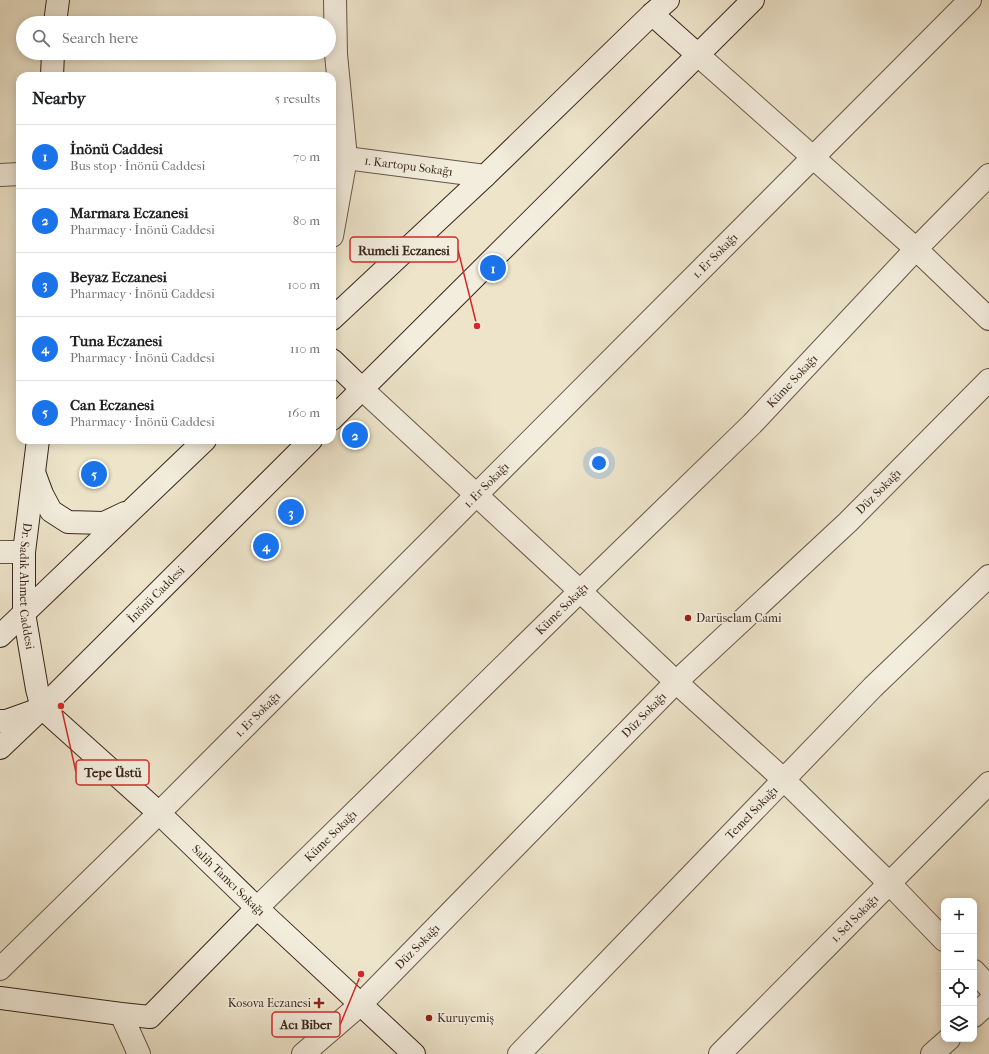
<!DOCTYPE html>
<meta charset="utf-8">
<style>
body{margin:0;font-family:"IM FELL French Canon",serif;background:#f6f6f6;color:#202124}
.controls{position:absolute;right:12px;bottom:12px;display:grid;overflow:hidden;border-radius:8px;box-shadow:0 2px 10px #0003}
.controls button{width:36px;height:36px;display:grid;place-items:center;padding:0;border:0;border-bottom:1px solid #e0e0e0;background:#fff;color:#202124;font:20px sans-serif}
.you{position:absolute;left:599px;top:463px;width:14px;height:14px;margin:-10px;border:3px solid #fff;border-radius:50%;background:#1a73e8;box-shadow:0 0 0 6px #1a73e833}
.badge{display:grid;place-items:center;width:26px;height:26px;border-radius:50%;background:#1a73e8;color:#fff;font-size:13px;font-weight:700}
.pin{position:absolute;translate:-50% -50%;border:2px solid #fff;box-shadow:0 1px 4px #0006}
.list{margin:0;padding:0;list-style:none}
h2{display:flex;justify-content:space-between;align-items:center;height:52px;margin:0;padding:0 16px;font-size:17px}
h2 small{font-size:13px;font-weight:400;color:#757577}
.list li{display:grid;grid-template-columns:26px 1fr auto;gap:12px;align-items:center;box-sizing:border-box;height:64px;padding:0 16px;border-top:1px solid #e0e0e0}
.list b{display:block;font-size:15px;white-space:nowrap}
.list p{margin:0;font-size:13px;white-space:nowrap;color:#757577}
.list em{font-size:13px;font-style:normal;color:#757577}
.icon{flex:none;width:22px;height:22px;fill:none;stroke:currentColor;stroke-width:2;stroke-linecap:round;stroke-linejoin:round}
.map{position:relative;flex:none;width:989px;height:1054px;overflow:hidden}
.search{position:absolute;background:#fff;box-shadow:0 2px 10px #0003;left:16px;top:16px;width:320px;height:44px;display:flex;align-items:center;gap:10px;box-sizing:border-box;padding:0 14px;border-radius:22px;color:#757577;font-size:15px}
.panel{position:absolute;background:#fff;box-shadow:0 2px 10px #0003;left:16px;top:72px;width:320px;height:372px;border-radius:12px}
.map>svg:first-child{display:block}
</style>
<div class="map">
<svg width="989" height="1054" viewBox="0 0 989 1054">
<rect width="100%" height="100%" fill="#ede4ca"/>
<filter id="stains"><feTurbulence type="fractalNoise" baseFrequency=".005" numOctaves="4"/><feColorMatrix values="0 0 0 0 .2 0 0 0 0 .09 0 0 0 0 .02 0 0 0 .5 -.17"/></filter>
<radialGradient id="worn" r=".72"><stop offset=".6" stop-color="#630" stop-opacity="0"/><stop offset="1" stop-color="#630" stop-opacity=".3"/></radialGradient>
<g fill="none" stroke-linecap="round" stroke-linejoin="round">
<g stroke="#675648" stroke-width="24">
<g id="street">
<polyline points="698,55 916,249 989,319"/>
<path id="s1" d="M332,158H346L485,176"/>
<polyline points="0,175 20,174"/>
<polyline points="332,236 346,158 336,54 335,0"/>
<polyline points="362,389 580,591 676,682 783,779 889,883 944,940"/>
<polyline points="0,552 24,552"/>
<path id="s2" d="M257,908L580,591L752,424L916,249L989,175"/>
<path id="s3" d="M0,969L159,813L970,0"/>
<polyline points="974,971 989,987"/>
<polyline points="121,1014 139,1054"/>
<polyline points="974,1016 989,1002"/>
<path id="s4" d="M303,1054L361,1004L676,682L848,522L989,380"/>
<path id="s5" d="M519,1054L873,687L989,576"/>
<path id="s6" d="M720,1054L989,783"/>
<polyline points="932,1054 949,1039"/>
</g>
</g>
<g stroke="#3a271d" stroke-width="24">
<g id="secondary">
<polyline points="652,14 698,55"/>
<polyline points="55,23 58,0"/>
<polyline points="52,76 53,53"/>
<polyline points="332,319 485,176 652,14 668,0"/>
<polyline points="332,360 362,389"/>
<polyline points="332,419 753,0"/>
<path id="s7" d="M38,440L24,552V613L37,689L42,708"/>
<polyline points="35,475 42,494 51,511 68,522 104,523 125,513"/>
<polyline points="0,636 205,440"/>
<path id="s8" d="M42,708L159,813L257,908L414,1054"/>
<polyline points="0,721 6,721 34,711"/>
<path id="s9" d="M0,748L42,708L311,440"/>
<polyline points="0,998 121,1014 150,1017 257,908"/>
</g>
</g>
<use href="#street" stroke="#f3eddd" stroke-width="22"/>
<use href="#secondary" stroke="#f3eddd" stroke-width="22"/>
</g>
<g fill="#8f2418" stroke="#f3eddd" stroke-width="1.5">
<circle cx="688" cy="618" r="4"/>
<path d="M317 997h4v4h4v4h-4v4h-4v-4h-4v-4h4z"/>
<circle cx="429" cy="1018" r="4"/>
</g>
<g text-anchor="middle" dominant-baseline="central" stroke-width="3.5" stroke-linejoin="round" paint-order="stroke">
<g font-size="12" fill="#3a271d" stroke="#f3eddd">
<text stroke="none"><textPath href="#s1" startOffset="77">1. Kartopu Sokağı</textPath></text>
<text stroke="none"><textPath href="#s3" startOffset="1010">1. Er Sokağı</textPath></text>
<text stroke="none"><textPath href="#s2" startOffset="751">Küme Sokağı</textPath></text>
<text stroke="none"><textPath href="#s3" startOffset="686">1. Er Sokağı</textPath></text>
<text stroke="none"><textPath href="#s4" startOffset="805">Düz Sokağı</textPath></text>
<text stroke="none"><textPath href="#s7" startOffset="147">Dr. Sadık Ahmet Caddesi</textPath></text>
<text stroke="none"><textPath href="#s9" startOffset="219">İnönü Caddesi</textPath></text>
<text stroke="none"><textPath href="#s2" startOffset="427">Küme Sokağı</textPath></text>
<text stroke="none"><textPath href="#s3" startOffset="362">1. Er Sokağı</textPath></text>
<text stroke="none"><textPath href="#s4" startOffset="481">Düz Sokağı</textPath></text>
<text stroke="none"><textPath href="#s5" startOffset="335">Temel Sokağı</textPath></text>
<text stroke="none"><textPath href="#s2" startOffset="103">Küme Sokağı</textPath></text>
<text stroke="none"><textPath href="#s8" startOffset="254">Salih Tamcı Sokağı</textPath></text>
<text stroke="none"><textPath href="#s6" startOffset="191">1. Sel Sokağı</textPath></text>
<text stroke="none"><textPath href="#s4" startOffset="157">Düz Sokağı</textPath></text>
</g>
<g font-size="12" fill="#3a271d" stroke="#f3eddd" text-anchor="start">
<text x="696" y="618">Darüselam Cami</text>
<text x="311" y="1003" text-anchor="end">Kosova Eczanesi</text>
<text x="437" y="1018">Kuruyemiş</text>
</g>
</g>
<path fill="none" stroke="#d62828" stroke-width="1.5" d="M477 326L458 250M61 706L76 772M361 974L340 1025"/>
<g fill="#d62828" stroke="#f3eddd" stroke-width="1.5">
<circle cx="477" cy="326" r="4"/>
<circle cx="61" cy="706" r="4"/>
<circle cx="361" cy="974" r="4"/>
</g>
<g fill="#f3eddd" stroke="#d62828" stroke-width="1.5">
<rect x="350" y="237" width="108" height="25" rx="4"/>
<rect x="76" y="760" width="73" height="25" rx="4"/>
<rect x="272" y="1012" width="68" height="25" rx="4"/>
</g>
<g font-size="13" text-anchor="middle" font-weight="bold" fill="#3a271d">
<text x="404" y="255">Rumeli Eczanesi</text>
<text x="113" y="777">Tepe Üstü</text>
<text x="306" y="1029">Acı Biber</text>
</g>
<rect width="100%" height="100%" filter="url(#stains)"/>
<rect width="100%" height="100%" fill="url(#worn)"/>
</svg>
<div class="controls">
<button>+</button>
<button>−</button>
<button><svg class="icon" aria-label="locate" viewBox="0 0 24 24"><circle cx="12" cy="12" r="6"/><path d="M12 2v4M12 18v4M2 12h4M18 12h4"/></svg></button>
<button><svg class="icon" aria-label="layers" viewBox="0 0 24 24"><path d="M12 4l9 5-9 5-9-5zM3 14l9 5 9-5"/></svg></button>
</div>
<div class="you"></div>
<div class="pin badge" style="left:493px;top:268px">1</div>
<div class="pin badge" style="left:355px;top:435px">2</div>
<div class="pin badge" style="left:291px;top:512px">3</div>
<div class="pin badge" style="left:266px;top:546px">4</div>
<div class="pin badge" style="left:94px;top:474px">5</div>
<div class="search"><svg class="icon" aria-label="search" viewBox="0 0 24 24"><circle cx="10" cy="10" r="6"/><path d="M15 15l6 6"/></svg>Search here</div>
<section class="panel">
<h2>Nearby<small>5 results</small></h2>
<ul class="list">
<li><span class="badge">1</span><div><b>İnönü Caddesi</b><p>Bus stop · İnönü Caddesi</p></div><em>70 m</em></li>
<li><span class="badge">2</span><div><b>Marmara Eczanesi</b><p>Pharmacy · İnönü Caddesi</p></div><em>80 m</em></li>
<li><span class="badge">3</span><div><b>Beyaz Eczanesi</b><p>Pharmacy · İnönü Caddesi</p></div><em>100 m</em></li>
<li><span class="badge">4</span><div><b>Tuna Eczanesi</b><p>Pharmacy · İnönü Caddesi</p></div><em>110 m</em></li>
<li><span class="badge">5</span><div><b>Can Eczanesi</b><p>Pharmacy · İnönü Caddesi</p></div><em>160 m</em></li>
</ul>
</section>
</div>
